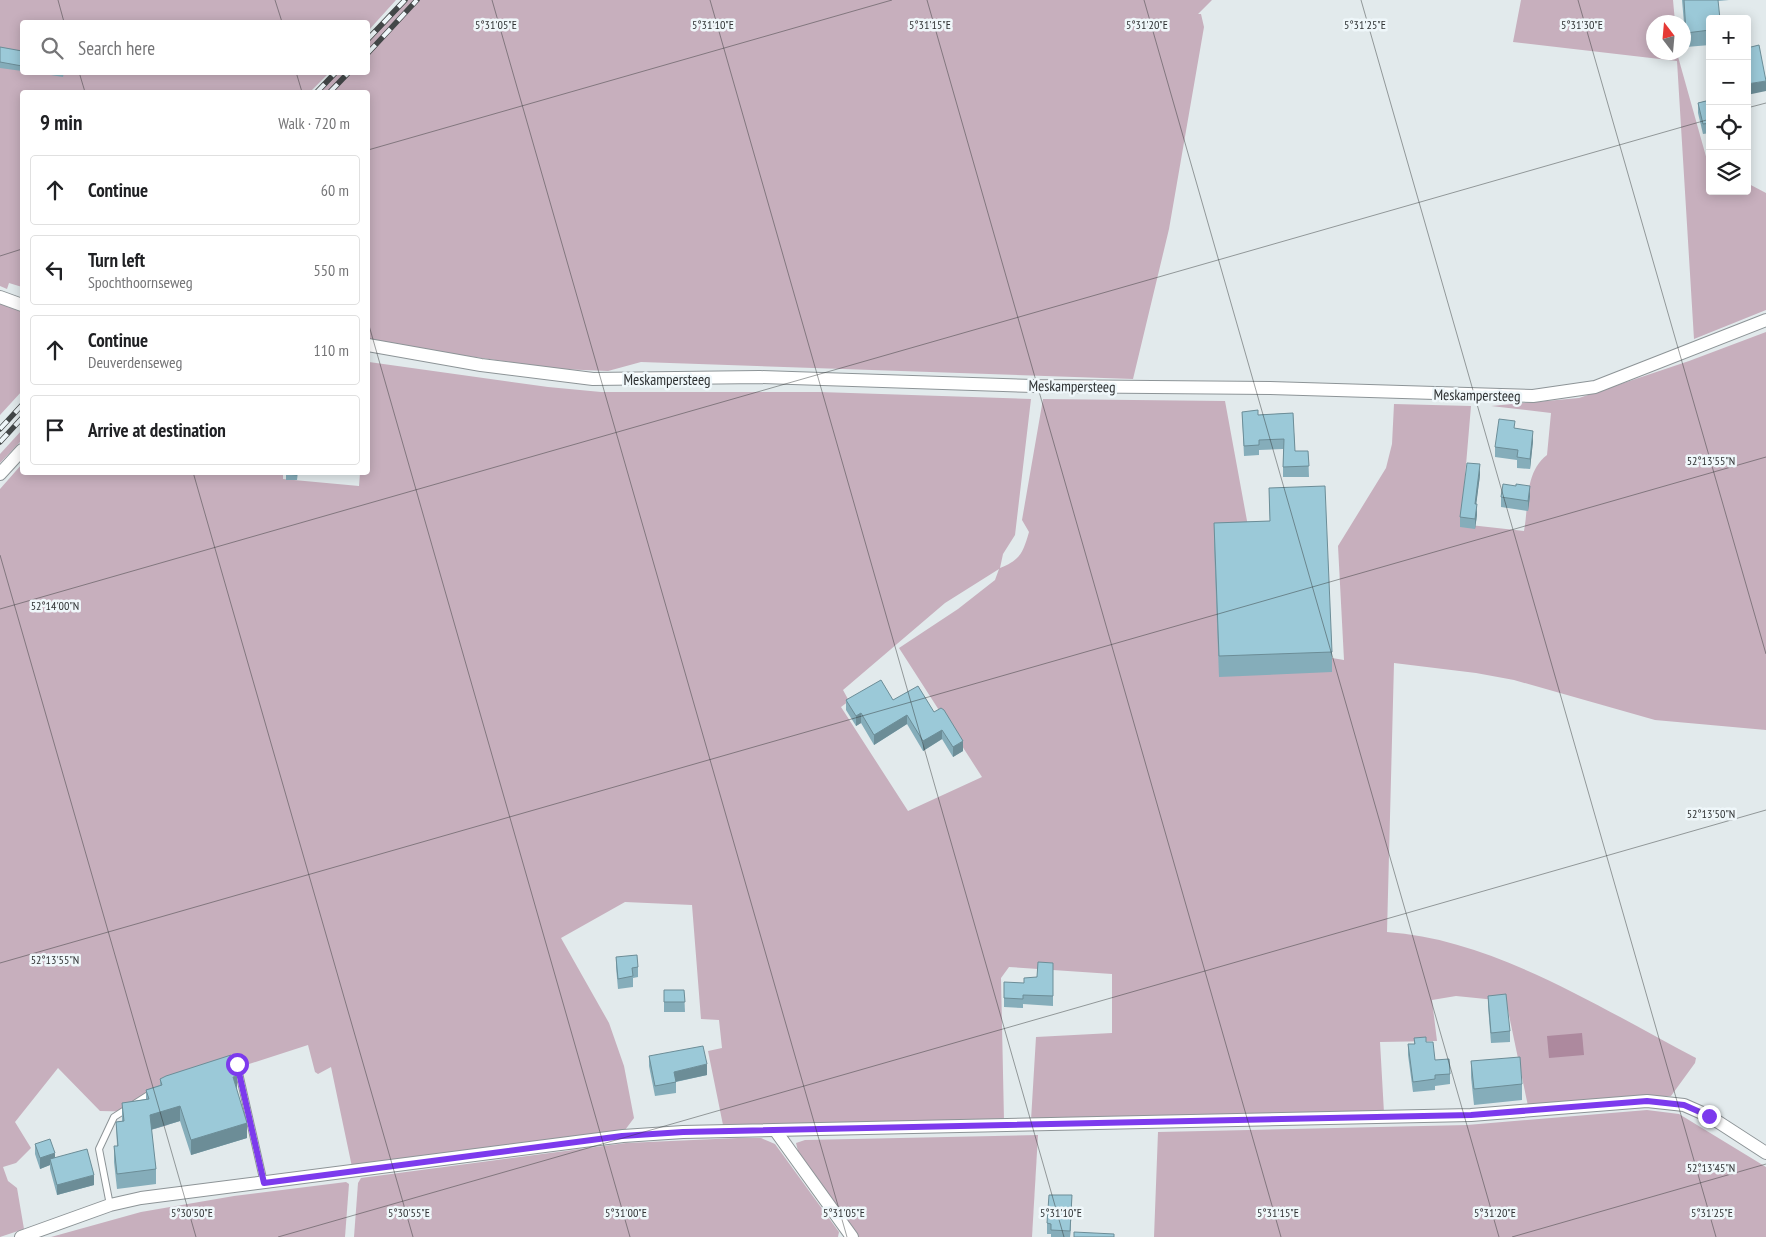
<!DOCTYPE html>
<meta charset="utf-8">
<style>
body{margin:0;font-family:"PT Sans Narrow",sans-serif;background:#f6f6f6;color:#202124}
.controls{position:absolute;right:15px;top:15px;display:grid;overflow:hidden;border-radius:5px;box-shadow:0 2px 12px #0003}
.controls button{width:45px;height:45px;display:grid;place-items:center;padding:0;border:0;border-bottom:1px solid #e0e0e0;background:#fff;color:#202124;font:25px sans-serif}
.compass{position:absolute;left:1646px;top:15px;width:45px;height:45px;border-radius:50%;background:#fff;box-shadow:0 2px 12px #0003;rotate:344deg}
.stop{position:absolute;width:15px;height:15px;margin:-11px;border:4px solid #7c3aed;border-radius:50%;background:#fff}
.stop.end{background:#7c3aed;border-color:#fff;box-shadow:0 1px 5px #0008}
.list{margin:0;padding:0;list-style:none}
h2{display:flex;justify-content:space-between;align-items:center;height:65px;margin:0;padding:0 20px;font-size:21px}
h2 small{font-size:16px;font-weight:400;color:#757577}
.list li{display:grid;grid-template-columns:32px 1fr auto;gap:15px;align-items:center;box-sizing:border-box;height:70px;margin:0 10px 10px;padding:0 10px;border:1px solid #e0e0e0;border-radius:5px}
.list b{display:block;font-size:19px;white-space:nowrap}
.list p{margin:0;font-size:16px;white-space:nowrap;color:#757577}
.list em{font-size:16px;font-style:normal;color:#757577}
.icon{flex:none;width:28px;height:28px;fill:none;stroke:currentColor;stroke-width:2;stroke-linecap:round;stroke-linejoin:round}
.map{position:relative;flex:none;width:1766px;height:1237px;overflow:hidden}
.search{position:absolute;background:#fff;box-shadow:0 2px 12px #0003;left:20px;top:20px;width:350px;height:55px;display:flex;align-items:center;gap:12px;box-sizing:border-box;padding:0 18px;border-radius:5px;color:#757577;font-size:19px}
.panel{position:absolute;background:#fff;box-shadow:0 2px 12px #0003;left:20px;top:90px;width:350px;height:385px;border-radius:5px}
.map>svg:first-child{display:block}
</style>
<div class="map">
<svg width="1766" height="1237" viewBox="0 0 1766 1237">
<rect width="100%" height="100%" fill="#e2eaec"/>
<g fill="#c7afbd" fill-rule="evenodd">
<polygon points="0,0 396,0 368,31 368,22 22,22 22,72 329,73 310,92 22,92 22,287 9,283 7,289 0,286"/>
<polygon points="406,0 1212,0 1198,14 1201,14 1204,27 1169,229 1133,379 641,362 608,371 559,369 368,342 368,92 318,92 337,73 368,72 368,40"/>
<polygon points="1521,0 1673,0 1675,22 1654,22 1654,52 1677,53 1707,160 1710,162 1710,191 1747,191 1747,183 1766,193 1766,310 1694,339 1677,61 1513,42"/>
<polygon points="0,304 22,311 22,391 0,415"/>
<path d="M1766,332V730L1655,720L1514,680L1476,673L1394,663L1387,932C1494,939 1602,1009 1696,1058L1695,1063L1671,1096H1628L1528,1106L1506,1001L1456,996L1432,1000L1437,1041L1380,1042L1384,1113L1031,1120L1036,1037L1112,1033V974L1009,967L1001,978L1004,1120L723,1125L708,1051L722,1048L719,1020L701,1019L692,905L625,902L561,938L609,1023L624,1066L634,1118L625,1130L352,1167L331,1067L318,1074L315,1072L308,1045L159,1093L168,1125L154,1129L144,1112L100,1111L58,1068L15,1122L31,1148L16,1163L3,1167L8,1181L17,1188L24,1229L0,1237V489L22,464V472L283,473V479L359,486L360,473L368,472L369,362L548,387L601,392H820L1031,399L1015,535L1003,554L1000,568C1020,560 1023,553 1029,532L1022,520L1043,399L1225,401L1252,548L1278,649L1344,660L1338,546L1386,468L1392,444L1394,404L1471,406L1461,524L1524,531C1529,505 1524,473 1547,455L1551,413L1491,406L1579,398L1689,361ZM999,569L995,580L958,609L899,648L982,777L908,811L841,707L849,701L843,690L945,603Z"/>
<polygon points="22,430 22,440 0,463 0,454"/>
<polygon points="1647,1110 1679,1114 1766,1167 1766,1237 1154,1237 1158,1132 1467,1125"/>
<polygon points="1038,1135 1032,1237 859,1237 799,1155 796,1143 805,1140"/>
<polygon points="738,1138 761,1138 775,1144 839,1232 838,1237 354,1237 358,1183 361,1178 626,1143"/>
<polygon points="346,1182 349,1184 345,1237 51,1237 141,1212 234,1196"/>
</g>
<polygon fill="#ad899e" points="1582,1033 1584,1055 1549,1058 1547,1036"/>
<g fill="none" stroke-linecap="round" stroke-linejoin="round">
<g stroke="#8d9497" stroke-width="8">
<g id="service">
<polyline points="237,1064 264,1183"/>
<polyline points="110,1205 99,1149 114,1117 153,1092"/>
</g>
</g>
<g stroke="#8d9497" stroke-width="14">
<g id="minor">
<polyline points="0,297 22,305"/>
<polyline points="368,345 481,365 593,379 760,377 1034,386 1270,388 1533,396 1595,387 1766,320"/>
<polyline points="0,474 22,450"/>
<polyline points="775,1130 852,1237"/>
<polyline points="21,1237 110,1205 141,1198 623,1136 683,1132 1471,1115 1647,1101 1684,1105 1709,1116 1766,1153"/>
</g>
</g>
<use href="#service" stroke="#fff" stroke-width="6"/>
<use href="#minor" stroke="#fff" stroke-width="12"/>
<g stroke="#434748" stroke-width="5.5">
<g id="rail">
<polyline points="368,39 405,0"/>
<polyline points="368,53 417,0"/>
<polyline points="317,92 336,72"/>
<polyline points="330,92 349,72"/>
<polyline points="0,429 22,405"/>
<polyline points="0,442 22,418"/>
</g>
</g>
<use href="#rail" stroke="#eff7fa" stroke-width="4" stroke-dasharray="11" stroke-linecap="butt"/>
</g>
<g fill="#85adba">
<polygon points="1682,0 1729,0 1718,1 1710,19 1710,45 1686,47"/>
<polygon points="0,47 22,51 22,71 0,68"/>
<polygon points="33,72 64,72 63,77"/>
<polygon points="1710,100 1710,133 1703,134 1698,113 1698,103"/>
<polygon points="1242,412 1258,415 1293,413 1295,451 1308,451 1309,477 1283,477 1283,449 1259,450 1259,455 1244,456"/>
<polygon points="1515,428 1533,441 1530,469 1517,468 1517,460 1495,457 1495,447"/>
<polygon points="286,472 298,472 297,480 286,480"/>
<polygon points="1480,475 1476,504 1477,515 1475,529 1460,527 1460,517"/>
<polygon points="1269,488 1332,652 1332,672 1219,677 1214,544 1214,523 1270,521"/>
<polygon points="1530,496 1528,511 1501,507 1501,497"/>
<polygon points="846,700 893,700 934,712 963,751 953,757 942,739 923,751 907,724 874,745 861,723 856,726 846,710"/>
<polygon points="616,957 638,967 638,977 633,978 633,987 618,989 616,967"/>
<polygon points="1053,963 1053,1006 1023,1004 1023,1008 1004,1007 1004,998 1024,983 1037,977"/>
<polygon points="664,990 684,990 685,1012 664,1012"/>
<polygon points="1488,996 1510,1031 1510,1042 1491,1043 1488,1006"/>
<polygon points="1414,1038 1426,1042 1435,1060 1450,1074 1450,1084 1435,1086 1435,1090 1413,1092 1408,1055 1408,1044 1414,1044"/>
<polygon points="649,1056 707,1075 676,1082 676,1093 655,1096 649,1066"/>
<polygon points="1471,1061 1522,1084 1522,1100 1474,1105 1471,1077"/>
<polygon points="160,1079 237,1091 247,1138 191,1155 180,1121 151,1130 156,1169 156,1184 117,1189 114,1162 114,1146 117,1146 116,1122 122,1121 122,1103 146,1099 146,1090 160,1085"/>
<polygon points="35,1144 55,1157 94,1185 57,1195 50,1169 50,1165 40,1169 35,1154"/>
<polygon points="1072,1206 1070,1237 1051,1237 1051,1234 1047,1234 1047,1223"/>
</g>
<g fill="#6c8d97">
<polygon points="1766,81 1766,91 1747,95 1747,84"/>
<polygon points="1533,431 1533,441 1530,469 1530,459"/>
<polygon points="1480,464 1480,475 1475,514 1475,504"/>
<polygon points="1530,486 1530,496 1528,511 1528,501"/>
<polygon points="1477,504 1477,515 1475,529 1475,519"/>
<polygon points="861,713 861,723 856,726 856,716"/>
<polygon points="907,715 907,724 874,745 874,735"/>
<polygon points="942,730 942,739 923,751 923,741"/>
<polygon points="963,741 963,751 953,757 953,747"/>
<polygon points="707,1064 707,1075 674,1082 674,1072"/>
<polygon points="237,1076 237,1091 233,1077"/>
<polygon points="180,1106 180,1121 150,1130 150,1115"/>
<polygon points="247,1123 247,1138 191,1155 191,1140"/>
<polygon points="55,1153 55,1164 50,1159 50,1165 40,1169 40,1158"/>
<polygon points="94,1175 94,1185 57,1195 57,1185"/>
<polygon points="1072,1195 1072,1206 1070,1237 1070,1231"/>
</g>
<g fill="#9bc9d8" stroke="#6c8d97">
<polygon points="1684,0 1718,0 1720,19 1710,19 1710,30 1686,33"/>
<polygon points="1759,45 1766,81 1747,84 1747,48"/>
<polygon points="0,47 22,51 22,66 0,62"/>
<polygon points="1710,100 1710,123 1703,124 1698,103"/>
<polygon points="1258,410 1258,415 1293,413 1295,451 1308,451 1309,466 1283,467 1284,439 1259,440 1259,445 1244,446 1242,412"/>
<polygon points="1499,419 1515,421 1514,428 1533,431 1530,459 1517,457 1518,450 1495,447"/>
<polygon points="1467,463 1480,464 1475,504 1477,504 1475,519 1460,517"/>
<polygon points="286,472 297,472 297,475 286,474"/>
<polygon points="1503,484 1516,486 1516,484 1530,486 1528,501 1501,497"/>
<polygon points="1325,486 1332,652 1219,656 1214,523 1270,521 1269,488"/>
<polygon points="881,680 893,700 918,686 934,712 941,708 944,710 963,741 953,747 942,730 923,741 907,715 874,735 861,713 856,716 846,700"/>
<polygon points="637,955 638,967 632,968 633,976 618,979 616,957"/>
<polygon points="1038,962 1053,963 1053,996 1023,995 1023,999 1004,998 1004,982 1024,983 1024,978 1037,977"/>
<polygon points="664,990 684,990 685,1002 664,1002"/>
<polygon points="1506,994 1510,1031 1491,1033 1488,996"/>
<polygon points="1426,1037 1426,1042 1433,1042 1435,1060 1449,1059 1450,1074 1435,1075 1435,1079 1413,1082 1408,1044 1415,1044 1414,1038"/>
<polygon points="703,1046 707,1064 674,1072 676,1082 655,1086 649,1056"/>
<polygon points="231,1055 237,1076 233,1077 247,1123 191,1140 180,1106 150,1115 156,1169 117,1174 114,1146 118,1146 116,1122 124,1121 122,1103 149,1099 146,1090 162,1085 160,1079 166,1076"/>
<polygon points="1520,1057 1522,1084 1474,1089 1471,1061"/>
<polygon points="50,1139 55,1153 40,1158 35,1144"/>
<polygon points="87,1149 94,1175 57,1185 50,1159"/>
<polygon points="1049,1195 1072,1195 1070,1231 1051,1230 1051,1224 1047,1223"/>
<polygon points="1074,1232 1114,1234 1114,1237 1074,1237"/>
</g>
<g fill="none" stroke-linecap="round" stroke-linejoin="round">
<polyline stroke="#7c3aed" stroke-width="6" points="237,1064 264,1183 622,1136 683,1132 1471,1115 1647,1101 1684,1105 1709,1116"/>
</g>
<path fill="none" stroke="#2f3233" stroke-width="1" stroke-opacity="0.45" d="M58,0L64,22M275,0L282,22M492,0L847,1237M710,0L1064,1237M927,0L1281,1237M1144,0L1499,1237M1361,0L1716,1237M1578,0L1766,654M79,72L85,92M296,72L302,92M1747,108L1766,103M368,150L892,0M0,256L22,249M368,322L630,1237M193,472L413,1237M0,555L196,1237M0,609L1710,119M0,963L1766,457M278,1237L1766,810M1512,1237L1766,1164"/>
<g text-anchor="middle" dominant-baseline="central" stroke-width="5" stroke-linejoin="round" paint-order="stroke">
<g font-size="15" fill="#2f3233" stroke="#eff7fa">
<text x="667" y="379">Meskampersteeg</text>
<text transform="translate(1072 386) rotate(1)">Meskampersteeg</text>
<text transform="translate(1477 395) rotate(1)">Meskampersteeg</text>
</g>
</g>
<g font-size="12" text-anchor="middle" fill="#2f3233" stroke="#eff7fa" stroke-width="5" stroke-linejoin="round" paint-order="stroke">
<text x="496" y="29">5°31'05"E</text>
<text x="713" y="29">5°31'10"E</text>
<text x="930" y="29">5°31'15"E</text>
<text x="1147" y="29">5°31'20"E</text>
<text x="1365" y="29">5°31'25"E</text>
<text x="1582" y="29">5°31'30"E</text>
<text x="1711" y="465">52°13'55"N</text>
<text x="55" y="610">52°14'00"N</text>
<text x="1711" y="818">52°13'50"N</text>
<text x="55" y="964">52°13'55"N</text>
<text x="1711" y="1172">52°13'45"N</text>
<text x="192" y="1217">5°30'50"E</text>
<text x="409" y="1217">5°30'55"E</text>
<text x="626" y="1217">5°31'00"E</text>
<text x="844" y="1217">5°31'05"E</text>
<text x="1061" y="1217">5°31'10"E</text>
<text x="1278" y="1217">5°31'15"E</text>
<text x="1495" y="1217">5°31'20"E</text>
<text x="1712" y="1217">5°31'25"E</text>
</g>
</svg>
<div class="controls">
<button>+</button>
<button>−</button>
<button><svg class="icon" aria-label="locate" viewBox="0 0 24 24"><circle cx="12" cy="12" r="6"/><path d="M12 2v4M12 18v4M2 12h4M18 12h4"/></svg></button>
<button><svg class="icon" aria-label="layers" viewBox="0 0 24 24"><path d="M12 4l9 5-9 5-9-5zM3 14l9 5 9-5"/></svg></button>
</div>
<svg class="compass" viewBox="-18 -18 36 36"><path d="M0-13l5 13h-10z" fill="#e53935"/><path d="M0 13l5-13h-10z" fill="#757577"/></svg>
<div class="stop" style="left:237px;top:1064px"></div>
<div class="stop end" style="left:1709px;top:1116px"></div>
<div class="search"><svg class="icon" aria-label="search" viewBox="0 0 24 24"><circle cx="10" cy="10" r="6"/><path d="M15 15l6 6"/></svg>Search here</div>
<section class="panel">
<h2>9 min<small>Walk · 720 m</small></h2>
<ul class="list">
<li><svg class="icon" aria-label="ahead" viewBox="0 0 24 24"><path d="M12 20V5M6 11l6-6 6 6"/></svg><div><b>Continue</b></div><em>60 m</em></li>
<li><svg class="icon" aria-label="left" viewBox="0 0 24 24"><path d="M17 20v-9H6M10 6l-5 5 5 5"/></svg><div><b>Turn left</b><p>Spochthoornseweg</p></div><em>550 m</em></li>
<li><svg class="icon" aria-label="ahead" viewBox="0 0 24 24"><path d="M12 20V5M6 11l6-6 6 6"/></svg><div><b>Continue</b><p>Deuverdenseweg</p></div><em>110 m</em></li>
<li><svg class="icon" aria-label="arrive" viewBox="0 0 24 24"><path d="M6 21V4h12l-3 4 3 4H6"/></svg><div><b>Arrive at destination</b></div></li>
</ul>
</section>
</div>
